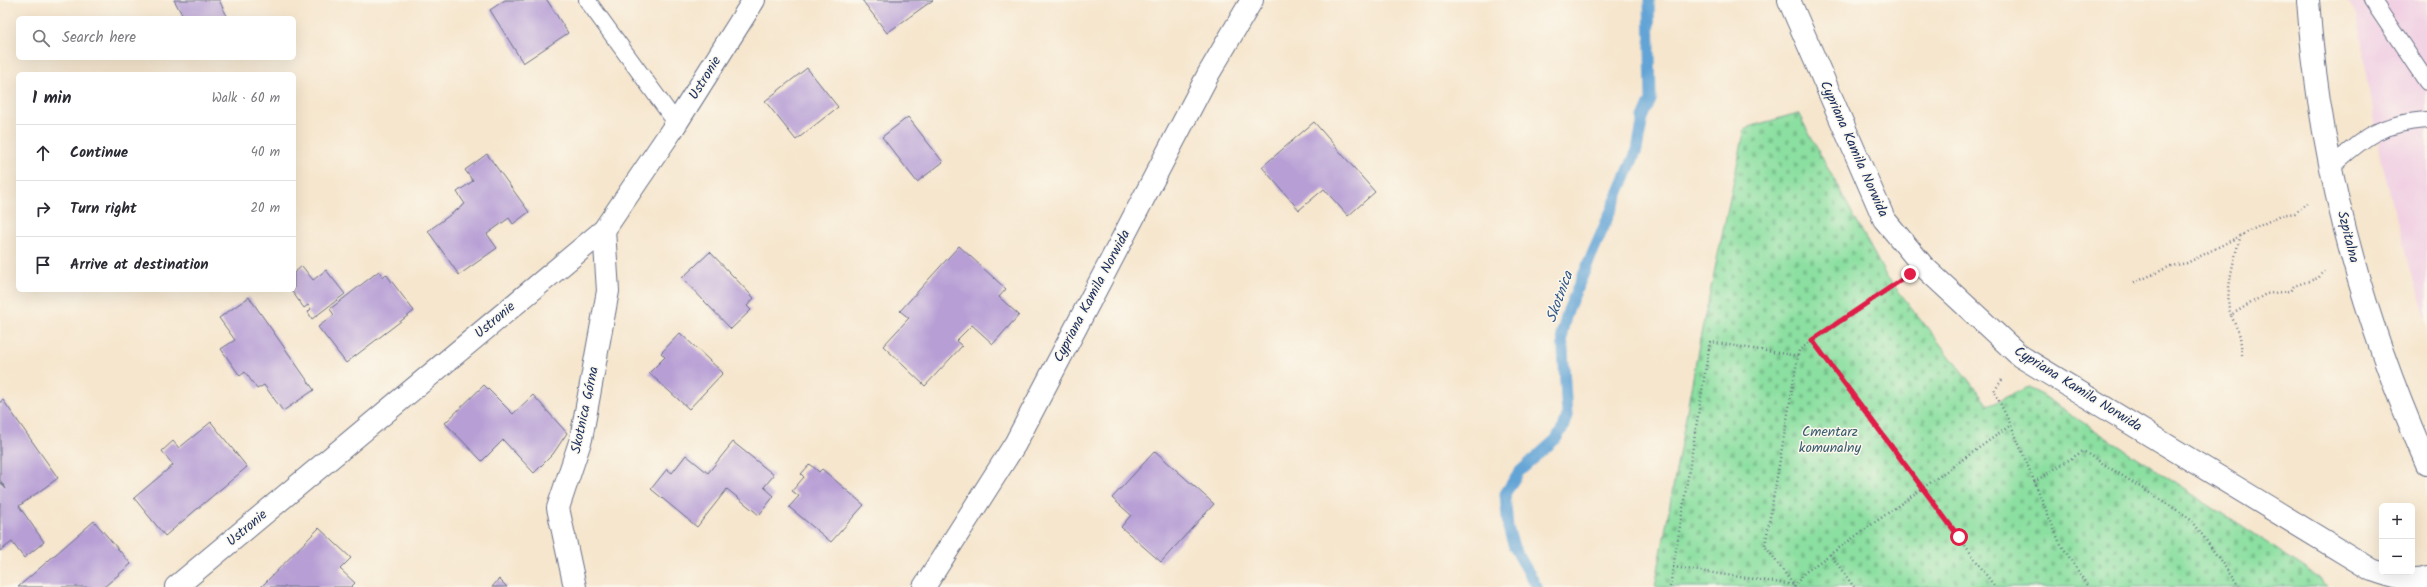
<!DOCTYPE html>
<meta charset="utf-8">
<style>
body{margin:0;font-family:Kalam,sans-serif;background:#f2f2f3;color:#2b2b33}
.controls{position:absolute;right:12px;bottom:12px;display:grid;overflow:hidden;border-radius:6px;box-shadow:0 4px 16px #0002}
.controls button{width:36px;height:36px;display:grid;place-items:center;padding:0;border:0;border-bottom:1px solid #e1e1e2;background:#fff;color:#2b2b33;font:20px sans-serif}
.stop{position:absolute;width:12px;height:12px;margin:-9px;border:3px solid #e11d48;border-radius:50%;background:#fff}
.stop.end{background:#e11d48;border-color:#fff;box-shadow:0 1px 4px #0008}
.list{margin:0;padding:0;list-style:none}
h2{display:flex;justify-content:space-between;align-items:center;height:52px;margin:0;padding:0 16px;font-size:17px}
h2 small{font-size:13px;font-weight:400;color:#7c7c81}
.list li{display:grid;grid-template-columns:26px 1fr auto;gap:12px;align-items:center;box-sizing:border-box;height:56px;padding:0 16px;border-top:1px solid #e1e1e2}
.list b{display:block;font-size:15px;white-space:nowrap}
.list em{font-size:13px;font-style:normal;color:#7c7c81}
.icon{flex:none;width:22px;height:22px;fill:none;stroke:currentColor;stroke-width:2;stroke-linecap:round;stroke-linejoin:round}
.map{position:relative;flex:none;width:2427px;height:587px;overflow:hidden}
.search{position:absolute;background:#fff;box-shadow:0 4px 16px #0002;left:16px;top:16px;width:280px;height:44px;display:flex;align-items:center;gap:10px;box-sizing:border-box;padding:0 14px;border-radius:6px;color:#7c7c81;font-size:15px}
.panel{position:absolute;background:#fff;box-shadow:0 4px 16px #0002;left:16px;top:72px;width:280px;height:220px;border-radius:6px}
.map>svg:first-child{display:block}
</style>
<div class="map">
<svg width="2427" height="587" viewBox="0 0 2427 587">
<defs>
<pattern id="cemetery-stones" width="16" height="16" patternUnits="userSpaceOnUse"><rect width="16" height="16" fill="#8bdfa0"/><path d="M2 7V4a2 2 0 0 1 4 0v3zM10 15v-3a2 2 0 0 1 4 0v3z" fill="#77c08c"/></pattern>
</defs>
<rect width="100%" height="100%" fill="#fbf7ec"/>
<filter id="ink" filterUnits="userSpaceOnUse"><feTurbulence type="fractalNoise" baseFrequency=".025" numOctaves="2"/><feDisplacementMap in="SourceGraphic" scale="8" xChannelSelector="R" yChannelSelector="G"/><feConvolveMatrix kernelMatrix="1 2 1 2 8 2 1 2 1" color-interpolation-filters="sRGB"/></filter>
<filter id="wash" filterUnits="userSpaceOnUse"><feTurbulence type="fractalNoise" baseFrequency=".012" numOctaves="4" result="noise"/><feDisplacementMap in="SourceGraphic" scale="16" xChannelSelector="R" yChannelSelector="G"/><feGaussianBlur stdDeviation="0.9" result="paint"/><feColorMatrix in="noise" values="0 0 0 0 0 0 0 0 0 0 0 0 0 0 0 0 0 1.4 0 .05"/><feComposite in="paint" operator="in"/></filter>
<g filter="url(#wash)">
<rect width="100%" height="100%" fill="#f6e6ce"/>
<polygon fill="#f1d0e3" points="2347,0 2427,0 2427,321 2406,255 2382,163 2357,15"/>
<polygon fill="url(#cemetery-stones)" stroke="#53877f" points="1798,113 1885,274 1988,405 2029,387 2320,578 2327,587 1655,587 1700,339 1745,128"/>
<g fill="none" stroke-linecap="round" stroke-linejoin="round">
<polyline stroke="#63a4d6" stroke-width="11" points="1537,587 1514,547 1508,528 1505,494 1518,473 1556,439 1563,428 1567,416 1562,332 1568,310 1637,150 1643,118 1651,100 1649,0"/>
</g>
<g id="blocks">
<g fill="#b79fd5">
<polygon points="174,0 219,0 228,18 184,18"/>
<polygon points="505,0 547,0 568,33 523,63 490,10"/>
<polygon points="862,0 933,0 887,33"/>
<polygon points="807,68 838,107 796,140 765,101"/>
<polygon points="908,117 943,162 917,182 882,137"/>
<polygon points="1314,122 1375,192 1348,216 1324,189 1299,210 1262,167"/>
<polygon points="487,154 529,212 513,224 509,218 487,234 497,248 459,275 428,231 465,204 457,192 473,181 465,170"/>
<polygon points="959,246 1006,289 999,297 1019,315 993,344 972,325 956,341 962,346 925,386 883,346 909,318 900,311"/>
<polygon points="710,252 754,298 747,306 751,310 731,329 682,278"/>
<polygon points="302,266 313,280 326,270 345,294 312,319 308,312 311,309 308,305 304,308 291,290 294,290 294,273"/>
<polygon points="379,271 383,277 386,274 414,311 346,363 318,327 334,315 330,309"/>
<polygon points="249,297 314,390 283,411 264,385 257,389 245,372 240,376 221,349 235,340 219,318"/>
<polygon points="680,333 723,373 689,409 649,373 665,357 661,353"/>
<polygon points="484,385 513,414 533,395 567,433 553,454 534,473 503,440 482,461 445,423"/>
<polygon points="3,400 58,478 19,506 44,542 24,558 12,542 0,551 0,482 6,489 0,480 0,402"/>
<polygon points="211,422 247,467 165,536 134,498 173,465 162,451 173,441 179,448"/>
<polygon points="733,442 774,475 764,487 774,496 759,515 727,489 697,527 651,489 667,469 672,473 686,455 708,473"/>
<polygon points="1155,451 1214,504 1161,562 1121,527 1131,515 1112,498"/>
<polygon points="810,464 819,472 822,469 864,505 831,542 789,507 799,496 792,491 804,477 801,474"/>
<polygon points="94,521 131,564 104,587 18,587"/>
<polygon points="319,528 351,558 340,569 355,583 351,587 261,587"/>
<polygon points="499,579 507,587 492,587"/>
</g>
</g>
</g>
<g filter="url(#ink)">
<use href="#blocks" fill-opacity="0" stroke="#686f85" stroke-width="1"/>
<g fill="none" stroke-linecap="round" stroke-linejoin="round">
<g stroke="#686f85" stroke-width="18">
<g id="lane">
<polyline points="587,0 677,124"/>
<polyline points="2372,0 2427,82"/>
<path d="M2331,167C2364,137 2381,123 2427,120"/>
</g>
</g>
<g stroke="#686f85" stroke-width="24">
<g id="street">
<path d="M1789,0L1884,219L1923,266L2020,356L2372,570C2389,575 2410,584 2427,578"/>
<path d="M2308,0C2319,160 2362,318 2427,464"/>
<polyline points="176,587 604,230 672,130 754,0"/>
<polyline points="575,587 558,508 581,439 608,291 604,230"/>
<polyline points="924,587 1015,444 1209,73 1252,0"/>
</g>
</g>
<g stroke="#686f85" stroke-width="2.5" stroke-dasharray="1 3" stroke-linecap="butt">
<polyline points="2134,283 2171,266 2187,263 2281,215 2295,213 2308,203"/>
<path d="M2231,315C2223,299 2235,253 2241,235"/>
<polyline points="1812,340 1923,487 1995,587"/>
<polyline points="2242,355 2240,336 2231,315 2266,294 2290,291 2294,286 2318,278 2325,271"/>
<polyline points="2002,380 1994,391 2011,425 2059,541 2088,587"/>
<polyline points="2034,482 2083,451 2191,519 2239,587"/>
<polyline points="1830,554 1854,587"/>
<polyline points="1673,567 1794,585"/>
<polyline points="1670,587 1710,342 1798,356"/>
<polyline points="1794,587 1804,573 2011,425"/>
<polyline points="1795,587 1765,546 1799,350 1898,283"/>
</g>
<use href="#lane" stroke="#fff" stroke-width="16"/>
<use href="#street" stroke="#fff" stroke-width="22"/>
</g>
</g>
<g fill="none" stroke-linecap="round" stroke-linejoin="round" filter="url(#ink)">
<polyline stroke="#e11d48" stroke-width="5" points="1910,274 1812,340 1959,537"/>
</g>
<g text-anchor="middle" dominant-baseline="central" stroke-width="3" stroke-linejoin="round" paint-order="stroke">
<g font-size="14" fill="#1b2f5e" stroke="#fbf7ec">
<text transform="translate(705 78) rotate(-58)">Ustronie</text>
<text transform="translate(1854 149) rotate(66)">Cypriana Kamila Norwida</text>
<text transform="translate(2348 237) rotate(76)">Szpitalna</text>
<text transform="translate(1092 296) rotate(-62)">Cypriana Kamila Norwida</text>
<text transform="translate(495 320) rotate(-40)">Ustronie</text>
<text transform="translate(2078 389) rotate(32)">Cypriana Kamila Norwida</text>
<text transform="translate(585 410) rotate(-78)">Skotnica Górna</text>
<text transform="translate(247 528) rotate(-40)">Ustronie</text>
</g>
<g font-size="14" fill="#375b6e" stroke="#fbf7ec">
<text x="1830" y="432">Cmentarz<tspan x="1830" dy="16">komunalny</tspan></text>
</g>
<g font-size="15" font-style="italic" fill="#345888" stroke="#fbf7ec">
<text transform="translate(1560 297) rotate(-70)">Skotnica</text>
</g>
</g>
</svg>
<div class="controls">
<button>+</button>
<button>−</button>
</div>
<div class="stop" style="left:1959px;top:537px"></div>
<div class="stop end" style="left:1910px;top:274px"></div>
<div class="search"><svg class="icon" aria-label="search" viewBox="0 0 24 24"><circle cx="10" cy="10" r="6"/><path d="M15 15l6 6"/></svg>Search here</div>
<section class="panel">
<h2>1 min<small>Walk · 60 m</small></h2>
<ul class="list">
<li><svg class="icon" aria-label="ahead" viewBox="0 0 24 24"><path d="M12 20V5M6 11l6-6 6 6"/></svg><div><b>Continue</b></div><em>40 m</em></li>
<li><svg class="icon" aria-label="right" viewBox="0 0 24 24"><path d="M7 20v-9h11M14 6l5 5-5 5"/></svg><div><b>Turn right</b></div><em>20 m</em></li>
<li><svg class="icon" aria-label="arrive" viewBox="0 0 24 24"><path d="M6 21V4h12l-3 4 3 4H6"/></svg><div><b>Arrive at destination</b></div></li>
</ul>
</section>
</div>
